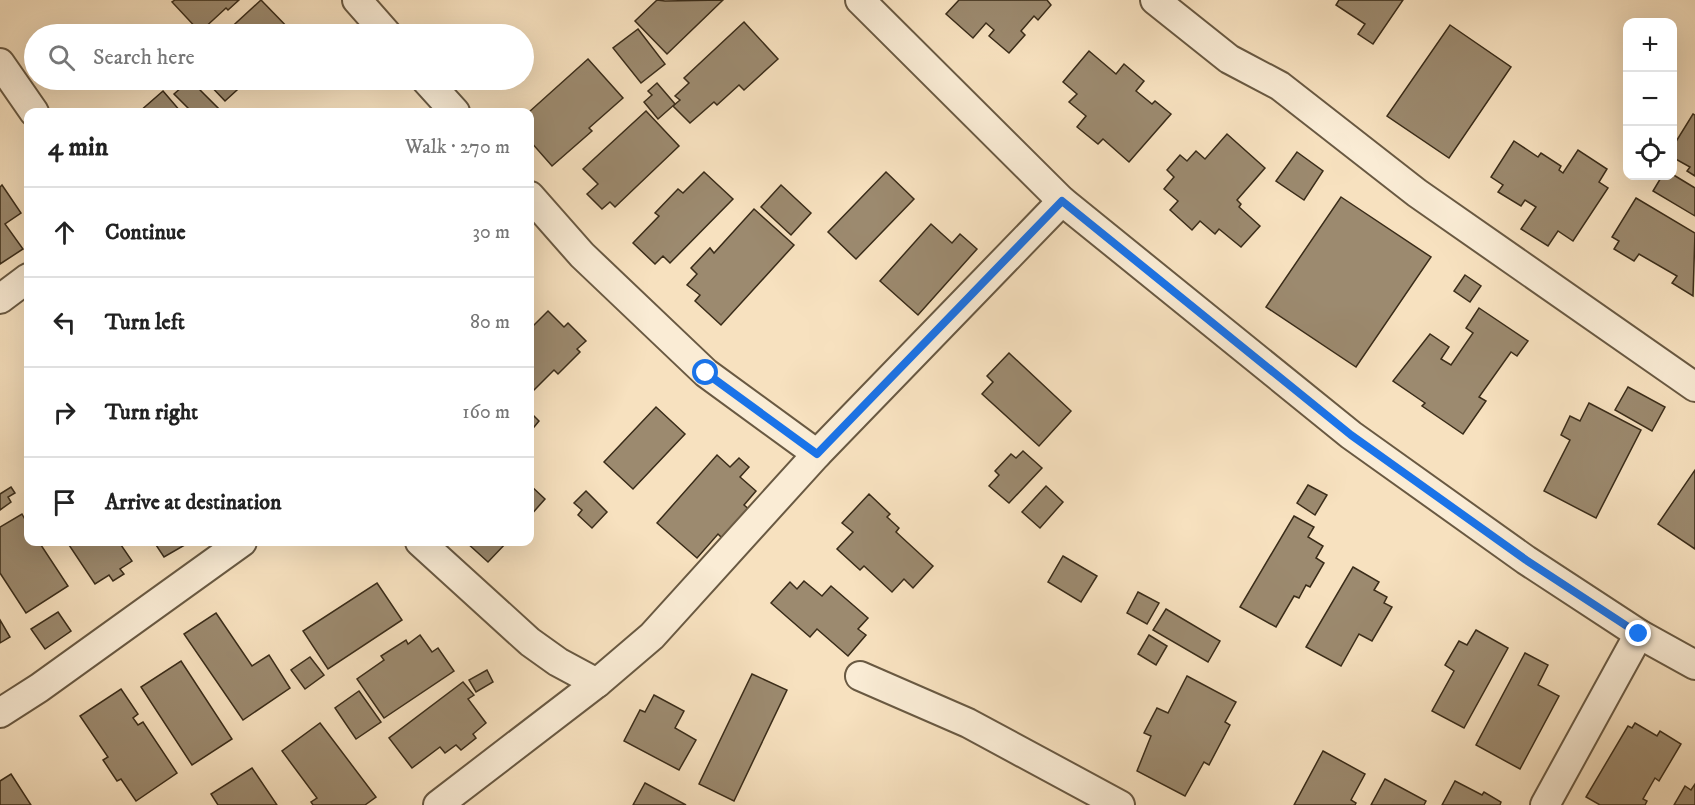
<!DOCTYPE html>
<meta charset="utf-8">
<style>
body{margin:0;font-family:"IM FELL DW Pica",serif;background:#f2f2f2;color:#222}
.controls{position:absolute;right:18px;top:18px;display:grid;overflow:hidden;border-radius:12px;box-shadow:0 6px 24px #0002}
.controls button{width:54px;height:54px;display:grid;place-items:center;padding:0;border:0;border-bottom:2px solid #e0e0e0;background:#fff;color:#222;font:30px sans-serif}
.stop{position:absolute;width:18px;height:18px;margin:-14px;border:4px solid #1a73e8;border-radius:50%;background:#fff}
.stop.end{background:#1a73e8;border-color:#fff;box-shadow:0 2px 6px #0008}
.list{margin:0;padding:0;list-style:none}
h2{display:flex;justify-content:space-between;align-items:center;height:78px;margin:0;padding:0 24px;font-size:26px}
h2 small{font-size:20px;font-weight:400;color:#767676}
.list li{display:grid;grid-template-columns:39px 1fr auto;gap:18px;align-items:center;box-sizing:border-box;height:90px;padding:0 24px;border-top:2px solid #e0e0e0}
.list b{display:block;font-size:22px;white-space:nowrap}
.list em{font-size:20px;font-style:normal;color:#767676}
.icon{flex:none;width:33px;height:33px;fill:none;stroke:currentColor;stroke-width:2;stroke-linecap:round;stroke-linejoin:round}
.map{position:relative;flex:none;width:1695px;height:805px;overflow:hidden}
.search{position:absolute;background:#fff;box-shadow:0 6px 24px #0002;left:24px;top:24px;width:510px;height:66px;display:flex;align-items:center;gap:15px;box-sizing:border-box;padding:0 21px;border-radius:33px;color:#767676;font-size:22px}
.panel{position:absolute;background:#fff;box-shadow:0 6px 24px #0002;left:24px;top:108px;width:510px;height:438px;border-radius:12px}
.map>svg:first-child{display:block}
</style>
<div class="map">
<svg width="1695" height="805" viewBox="0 0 1695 805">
<rect width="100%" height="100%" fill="#f7e1bf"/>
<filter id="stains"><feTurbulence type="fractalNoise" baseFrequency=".00333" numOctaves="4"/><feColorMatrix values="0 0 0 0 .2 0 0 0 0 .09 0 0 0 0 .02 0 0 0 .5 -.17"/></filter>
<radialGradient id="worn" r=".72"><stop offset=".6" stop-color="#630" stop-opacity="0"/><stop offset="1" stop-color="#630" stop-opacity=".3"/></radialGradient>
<g fill="#9c8a6f" stroke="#3a2c19" stroke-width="1.5">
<polygon points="175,0 239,0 228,10 226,8 200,32 172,2"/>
<polygon points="261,0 294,34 224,34"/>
<polygon points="657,0 665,1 723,0 667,54 635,21"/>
<polygon points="959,0 1047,0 1051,5 1038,20 1034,16 1021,31 1025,35 1009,53 989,36 994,30 986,23 973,38 946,14"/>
<polygon points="1339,0 1403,0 1373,44 1358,34 1365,24 1336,5"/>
<polygon points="744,22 778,59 744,90 739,85 717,105 714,102 690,123 673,106 680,100 675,96 689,83 684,78"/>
<polygon points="1450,25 1511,67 1449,158 1387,116"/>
<polygon points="638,29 665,64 641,83 613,48"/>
<polygon points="1089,51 1116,74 1124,64 1144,81 1136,91 1152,104 1155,101 1171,114 1129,162 1103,139 1098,144 1077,127 1086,116 1069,102 1077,94 1063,82"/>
<polygon points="588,59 623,98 589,128 592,131 552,166 530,141 529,112"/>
<polygon points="190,80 219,109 215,112 192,112 174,94"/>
<polygon points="205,80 248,80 225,101"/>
<polygon points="657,83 675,104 658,119 644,102 652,95 648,91"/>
<polygon points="163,91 181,112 139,112"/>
<polygon points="646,111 679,146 615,207 610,202 602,209 587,194 598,184 583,169"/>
<polygon points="1693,114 1695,115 1695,176 1687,171 1690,167 1672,157 1672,148"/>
<polygon points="1227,134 1265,168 1237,200 1241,204 1239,207 1260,226 1241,247 1219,229 1215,234 1200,221 1192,230 1170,210 1178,201 1164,189 1174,177 1167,170 1180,155 1187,161 1196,151 1205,159"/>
<polygon points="1514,141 1538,157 1541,153 1561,166 1559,170 1563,173 1578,150 1607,169 1599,182 1608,188 1573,241 1558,231 1548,246 1521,229 1536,207 1525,200 1521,206 1498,192 1503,185 1491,177"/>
<polygon points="1297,152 1323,171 1304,200 1276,181"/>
<polygon points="704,172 733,199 670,263 663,256 655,264 633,243 659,216 655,213 678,189 683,193"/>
<polygon points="886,172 914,199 856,259 828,232"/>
<polygon points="1672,174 1695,188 1695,216 1653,191 1662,176"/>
<polygon points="2,185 21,213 5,224 23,249 0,264 0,187"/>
<polygon points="781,185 811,213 791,235 761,207"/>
<polygon points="1341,197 1431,257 1356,367 1266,307"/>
<polygon points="1636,198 1695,233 1693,296 1672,283 1677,276 1639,254 1634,261 1614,249 1619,241 1612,237"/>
<polygon points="754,209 794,245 721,325 695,301 700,295 687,285 697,274 691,268 710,248 714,253"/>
<polygon points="931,224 952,243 960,234 977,249 918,315 880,281"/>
<polygon points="1465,275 1481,286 1470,302 1454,291"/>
<polygon points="1479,308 1528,341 1517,356 1511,352 1479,397 1486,401 1463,434 1422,406 1425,403 1393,381 1430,334 1449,347 1441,359 1451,365 1473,333 1466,328"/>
<polygon points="548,311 564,327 568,323 586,341 577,349 580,352 558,374 554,370 530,394 530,329"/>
<polygon points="1009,353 1071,411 1039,446 982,394 993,382 987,376"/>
<polygon points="1628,387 1665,407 1652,431 1615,410"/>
<polygon points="1589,403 1641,430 1596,518 1544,491 1570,440 1561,435 1570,416 1580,421"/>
<polygon points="656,407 685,434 633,489 604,462"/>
<polygon points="530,412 539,421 530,432"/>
<polygon points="1023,451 1042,468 1009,503 989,486 999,475 995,471 1011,454 1016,458"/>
<polygon points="717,455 730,467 739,458 749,467 740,477 756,491 744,505 751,511 725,541 718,534 697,558 657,523"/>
<polygon points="1695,470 1695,549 1658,524"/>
<polygon points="530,485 545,499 530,516"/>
<polygon points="1308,485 1327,495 1315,515 1297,503"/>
<polygon points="1046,486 1063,502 1040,528 1022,512"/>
<polygon points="11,487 15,493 8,497 11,502 0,510 0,494"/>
<polygon points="586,491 607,512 592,528 578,515 582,510 574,503"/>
<polygon points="869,494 890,514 887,517 899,528 896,532 933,566 913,588 904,579 892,592 864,566 860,570 837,549 853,532 842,523"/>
<polygon points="22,514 28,525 28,542 39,542 68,586 26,613 0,573 0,527"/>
<polygon points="1294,516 1314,527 1308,537 1323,546 1316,558 1324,563 1310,587 1306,585 1299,598 1294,596 1276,627 1240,607"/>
<polygon points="67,542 119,542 132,561 120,569 124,574 113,581 109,575 95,584"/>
<polygon points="154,542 190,542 164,557"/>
<polygon points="466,542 507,542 488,562"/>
<polygon points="1063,556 1097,576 1081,602 1048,582"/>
<polygon points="1353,567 1379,582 1374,590 1387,597 1384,603 1392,607 1372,641 1359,634 1341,666 1306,647"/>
<polygon points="804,581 822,596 831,586 868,618 858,629 866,635 848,656 817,629 810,637 771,603 790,582 797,589"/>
<polygon points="377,583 402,620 328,669 303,631"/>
<polygon points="1138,592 1159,603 1147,624 1127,613"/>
<polygon points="1166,609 1220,641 1208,662 1153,630"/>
<polygon points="58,612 71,631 45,649 31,629"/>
<polygon points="216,613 252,666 269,655 290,688 243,720 184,634"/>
<polygon points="0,620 10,637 0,643"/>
<polygon points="1476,630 1508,648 1464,728 1432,711 1454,671 1445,665 1459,641 1467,645"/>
<polygon points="420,635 432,652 438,648 454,671 384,718 357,679 384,660 381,656 406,640 408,644"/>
<polygon points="1149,635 1167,646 1156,665 1138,654"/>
<polygon points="1525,653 1548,665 1538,685 1559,696 1520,769 1476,745"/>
<polygon points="310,657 324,675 305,689 291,670"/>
<polygon points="181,661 232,739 192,765 141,687"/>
<polygon points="487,670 493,682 476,692 469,680"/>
<polygon points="752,674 787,690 734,801 699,784"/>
<polygon points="1187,676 1236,702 1225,722 1230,725 1209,765 1204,762 1185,796 1137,771 1151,736 1144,733 1157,708 1168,713"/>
<polygon points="463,682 474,695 468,699 486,723 473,734 476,738 461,750 456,745 445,753 440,747 412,768 389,738"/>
<polygon points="121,689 138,714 133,718 138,725 143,722 177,773 136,801 121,779 117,781 103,760 108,757 80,716"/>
<polygon points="359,691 381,722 356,739 335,708"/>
<polygon points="654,695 684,711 675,728 696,740 679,770 624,741 640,710 645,712"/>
<polygon points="320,723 376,797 365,805 313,805 311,802 317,798 282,751"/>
<polygon points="1635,723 1657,736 1660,731 1681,744 1659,781 1655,778 1643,799 1647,801 1645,805 1600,805 1586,797 1628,726 1632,728"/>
<polygon points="1323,751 1365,774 1351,800 1356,803 1355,805 1294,805"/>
<polygon points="252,768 277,805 218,805 211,794"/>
<polygon points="11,774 31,805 0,805 0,781"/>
<polygon points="1385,779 1426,801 1424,805 1371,805"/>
<polygon points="1455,781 1482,795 1484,792 1501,802 1500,805 1442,805"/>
<polygon points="645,783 686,805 633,805"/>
<polygon points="1695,784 1695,805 1674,805 1685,786 1691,790"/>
</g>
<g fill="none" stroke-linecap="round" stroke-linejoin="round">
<g stroke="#695942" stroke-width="32">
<g id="minor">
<polyline points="357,0 387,34"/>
<polyline points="860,0 1062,201 1351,435 1526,560 1639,634 1695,665"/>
<polyline points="1155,0 1229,59 1280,86 1417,193 1695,387"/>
<polyline points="0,63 34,112"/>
<polyline points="426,80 455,112"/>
<polyline points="530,196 582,255 706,373 817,454"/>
<polyline points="0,299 28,278"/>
<polyline points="420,542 530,642 558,662 597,683"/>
<polyline points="860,676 968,723 1120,805"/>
<polyline points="0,713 39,688 242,542"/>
<polyline points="438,805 597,683 652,636 817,454 1062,201"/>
<polyline points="1545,805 1639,634"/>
</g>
</g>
<use href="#minor" stroke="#faecd5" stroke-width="28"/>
</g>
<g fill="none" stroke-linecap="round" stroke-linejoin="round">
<polyline stroke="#1a73e8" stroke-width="8" points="706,373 817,454 1062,201 1351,435 1526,560 1639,634"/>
</g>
<rect width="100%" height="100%" filter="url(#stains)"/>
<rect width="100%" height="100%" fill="url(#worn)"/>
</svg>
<div class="controls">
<button>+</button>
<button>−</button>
<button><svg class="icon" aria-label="locate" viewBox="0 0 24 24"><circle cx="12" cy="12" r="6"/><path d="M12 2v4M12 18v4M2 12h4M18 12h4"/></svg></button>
</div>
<div class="stop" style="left:706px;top:373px"></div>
<div class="stop end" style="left:1639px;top:634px"></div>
<div class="search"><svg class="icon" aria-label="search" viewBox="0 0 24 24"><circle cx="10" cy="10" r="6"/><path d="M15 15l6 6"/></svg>Search here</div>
<section class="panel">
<h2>4 min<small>Walk · 270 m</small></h2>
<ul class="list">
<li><svg class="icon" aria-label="ahead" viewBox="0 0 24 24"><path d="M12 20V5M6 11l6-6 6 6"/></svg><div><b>Continue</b></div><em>30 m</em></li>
<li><svg class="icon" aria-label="left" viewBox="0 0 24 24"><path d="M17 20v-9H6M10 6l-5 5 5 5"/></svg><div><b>Turn left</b></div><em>80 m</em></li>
<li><svg class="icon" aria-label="right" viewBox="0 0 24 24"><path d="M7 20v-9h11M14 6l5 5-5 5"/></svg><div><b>Turn right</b></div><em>160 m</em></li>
<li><svg class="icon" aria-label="arrive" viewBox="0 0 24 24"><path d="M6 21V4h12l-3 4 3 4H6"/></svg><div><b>Arrive at destination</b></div></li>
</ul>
</section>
</div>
